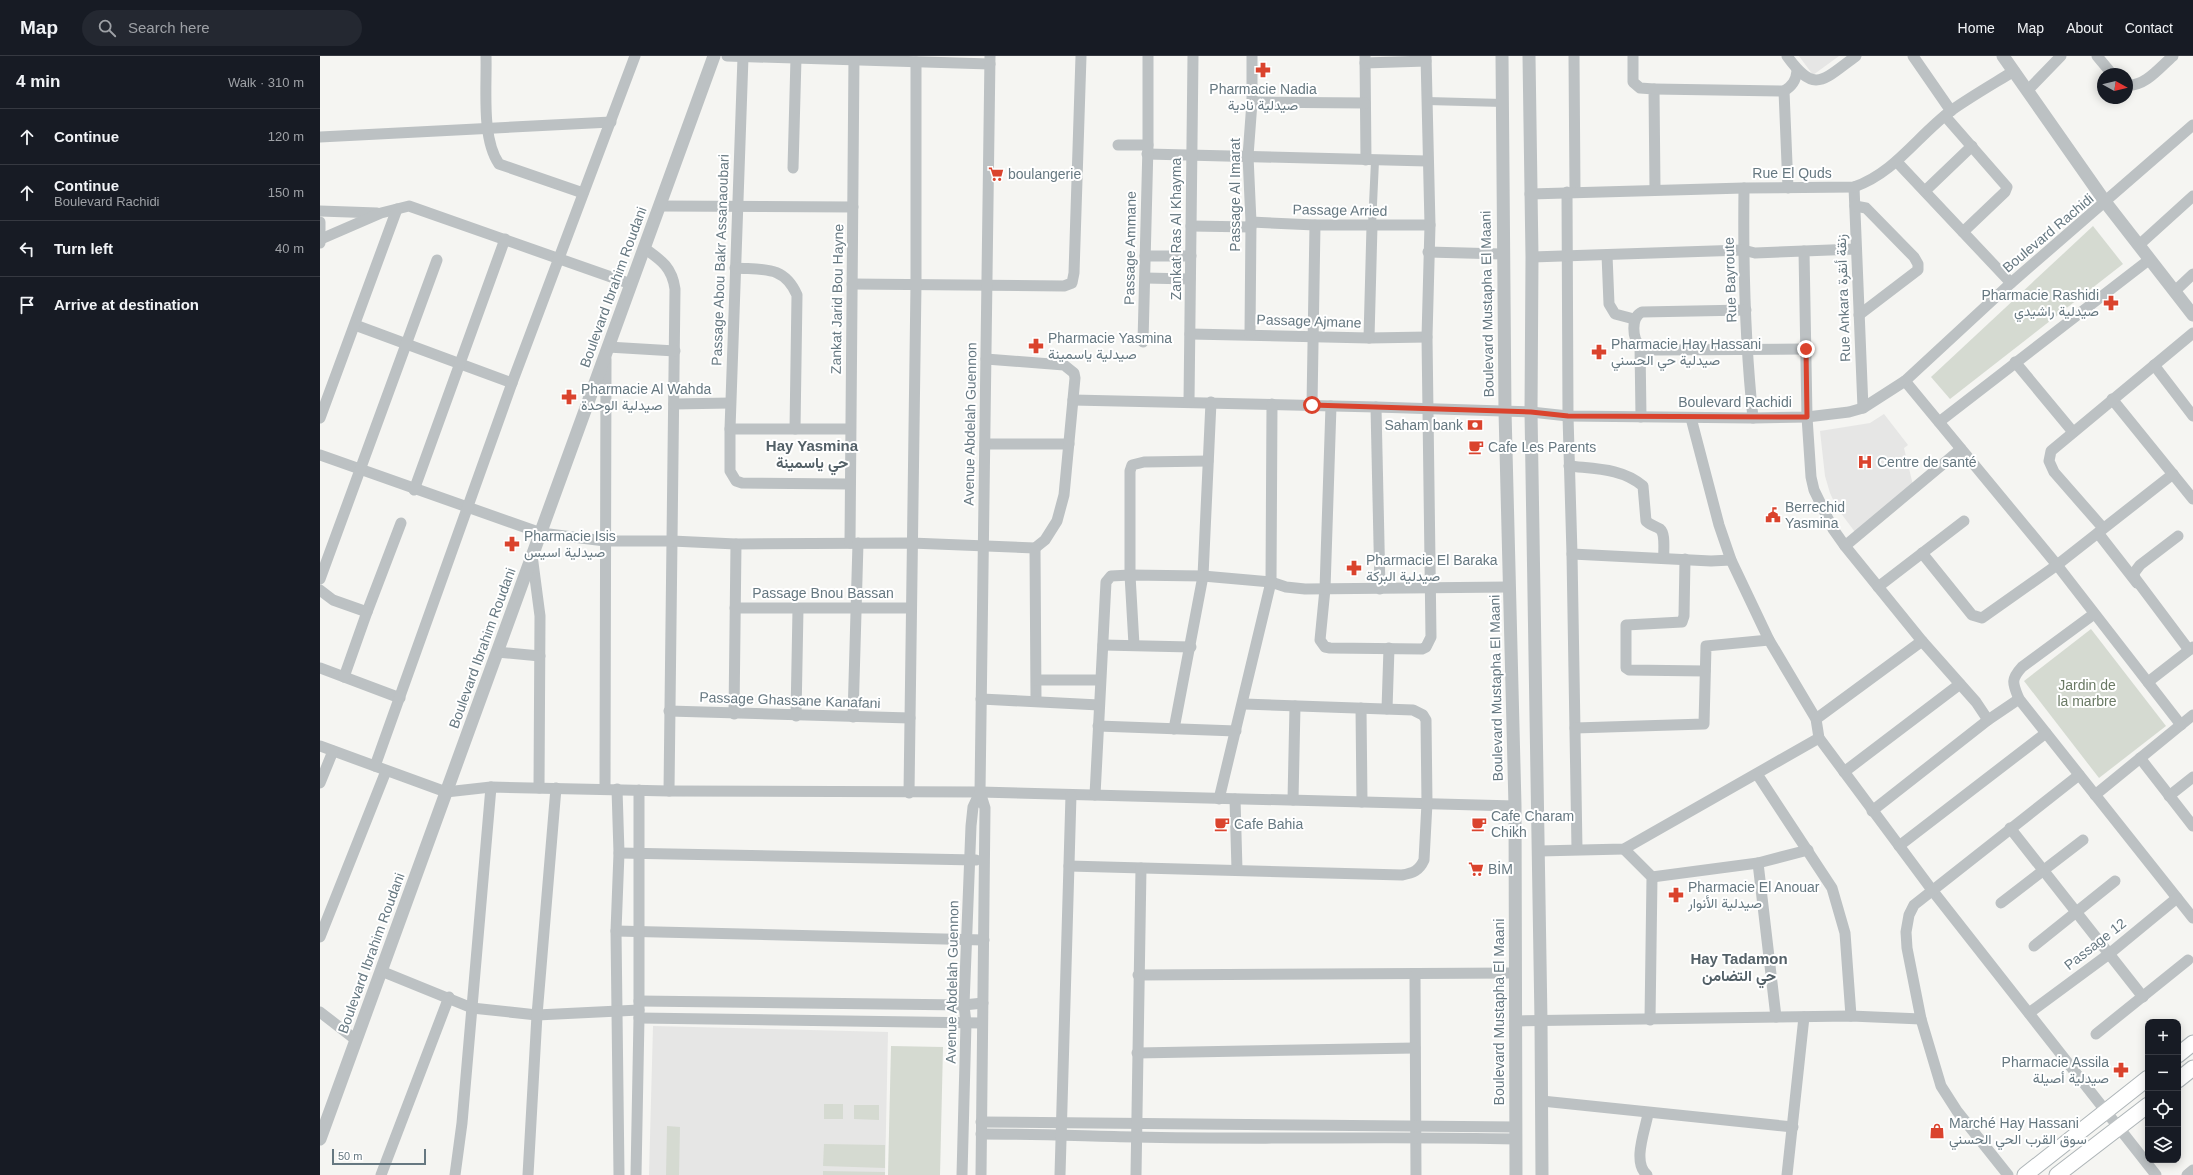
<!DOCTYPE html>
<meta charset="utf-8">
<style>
body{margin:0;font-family:Arial,Vazirmatn,sans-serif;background:#242831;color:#f1f3f6}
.controls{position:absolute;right:12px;bottom:12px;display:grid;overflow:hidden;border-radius:8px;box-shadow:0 2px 10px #0003}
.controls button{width:36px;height:36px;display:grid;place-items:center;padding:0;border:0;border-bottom:1px solid #363941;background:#171b24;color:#f1f3f6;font:20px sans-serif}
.compass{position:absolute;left:1777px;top:12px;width:36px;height:36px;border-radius:50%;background:#171b24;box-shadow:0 2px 10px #0003;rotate:98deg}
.scale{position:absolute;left:12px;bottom:10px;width:94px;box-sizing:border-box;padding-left:4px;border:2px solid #667881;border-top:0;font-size:11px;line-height:14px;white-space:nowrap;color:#667881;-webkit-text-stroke:3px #fff;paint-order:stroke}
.stop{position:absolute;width:12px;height:12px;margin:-9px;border:3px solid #da432d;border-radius:50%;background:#fff}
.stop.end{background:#da432d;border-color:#fff;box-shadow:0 1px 4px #0008}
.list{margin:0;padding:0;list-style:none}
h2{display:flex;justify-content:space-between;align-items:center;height:52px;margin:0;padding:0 16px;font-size:17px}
h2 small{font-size:13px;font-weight:400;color:#9ea1a6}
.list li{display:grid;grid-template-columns:26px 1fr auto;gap:12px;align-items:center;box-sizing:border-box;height:56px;padding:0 16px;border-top:1px solid #363941}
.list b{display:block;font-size:15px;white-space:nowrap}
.list p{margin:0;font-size:13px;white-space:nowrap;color:#9ea1a6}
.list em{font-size:13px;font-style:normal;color:#9ea1a6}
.icon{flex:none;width:22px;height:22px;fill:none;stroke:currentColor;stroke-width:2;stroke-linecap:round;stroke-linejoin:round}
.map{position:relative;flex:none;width:1873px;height:1119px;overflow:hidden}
header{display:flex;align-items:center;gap:24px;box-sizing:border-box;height:56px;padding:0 20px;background:#171b24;border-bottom:1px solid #363941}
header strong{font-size:19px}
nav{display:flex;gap:22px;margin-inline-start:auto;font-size:14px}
.search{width:280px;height:36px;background:#242831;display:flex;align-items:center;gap:10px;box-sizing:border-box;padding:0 14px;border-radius:22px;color:#9ea1a6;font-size:15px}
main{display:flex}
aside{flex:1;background:#171b24}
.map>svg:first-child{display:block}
</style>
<header>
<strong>Map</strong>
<div class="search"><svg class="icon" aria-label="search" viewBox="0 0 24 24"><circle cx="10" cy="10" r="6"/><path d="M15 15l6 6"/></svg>Search here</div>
<nav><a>Home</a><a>Map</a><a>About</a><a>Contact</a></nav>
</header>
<main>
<aside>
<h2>4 min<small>Walk · 310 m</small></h2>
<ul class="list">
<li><svg class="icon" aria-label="ahead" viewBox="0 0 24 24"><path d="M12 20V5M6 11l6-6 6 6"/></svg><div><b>Continue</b></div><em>120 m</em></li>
<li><svg class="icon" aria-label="ahead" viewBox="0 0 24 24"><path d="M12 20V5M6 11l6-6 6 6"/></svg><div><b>Continue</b><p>Boulevard Rachidi</p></div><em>150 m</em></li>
<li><svg class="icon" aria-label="left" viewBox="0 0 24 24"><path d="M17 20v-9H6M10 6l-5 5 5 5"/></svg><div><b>Turn left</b></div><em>40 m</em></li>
<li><svg class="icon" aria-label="arrive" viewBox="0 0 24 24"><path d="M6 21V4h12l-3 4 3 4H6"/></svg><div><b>Arrive at destination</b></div></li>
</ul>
</aside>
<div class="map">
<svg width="1873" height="1119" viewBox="0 0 1873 1119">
<rect width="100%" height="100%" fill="#f5f5f2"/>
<g fill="#e6e6e5">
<polygon points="1479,0 1519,0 1493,19"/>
<polygon points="1564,358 1588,389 1584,392 1593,429 1535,476 1517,452 1510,437 1505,420 1500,375 1550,367"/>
<polygon points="333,970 568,976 565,1119 329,1119"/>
</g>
<g fill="#d5dad1">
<polygon points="1773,170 1803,208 1630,343 1611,321"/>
<polygon points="1771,573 1846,670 1779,722 1704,625"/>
<polygon points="571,990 623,991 620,1119 568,1119"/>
<rect x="504" y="1048" width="19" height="15"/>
<polygon points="534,1049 559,1049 559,1064 534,1063"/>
<polygon points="347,1070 360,1071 359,1119 346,1119"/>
<polygon points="504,1088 565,1089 565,1112 503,1110"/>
<polygon points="503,1115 565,1116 565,1119 503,1119"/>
</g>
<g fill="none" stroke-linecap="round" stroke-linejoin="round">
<g stroke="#aeb5b8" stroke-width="17">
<g id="secondary">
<polyline points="1858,999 1873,987"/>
<polyline points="1858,1024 1873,1012"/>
<polyline points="1705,1119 1828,1022"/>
<polyline points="1737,1119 1828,1049"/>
</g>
</g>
<g stroke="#bcc1c3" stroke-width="8">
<polyline points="1107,45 1183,47"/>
<polyline points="1052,170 1055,105"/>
</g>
<g stroke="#bcc1c3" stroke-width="11">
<path d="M166,0C167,31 161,82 179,108L263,137"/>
<polyline points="407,0 670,8"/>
<polyline points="1045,0 1046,104"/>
<polyline points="1254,0 1255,136"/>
<polyline points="1313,0 1313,26 1320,32 1334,33 1335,134"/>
<path d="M1467,0C1495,39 1503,24 1536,0"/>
<polyline points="1593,0 1631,55"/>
<polyline points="1777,0 1792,18"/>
<polyline points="423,1 410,373 410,415 416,425 422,427 530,428"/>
<polyline points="1045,7 1106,5"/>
<path d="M1807,29C1825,31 1840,11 1853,0"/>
<polyline points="1334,33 1464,35"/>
<polyline points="1707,35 1741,0"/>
<polyline points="932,46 1045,47"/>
<polyline points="1625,60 1687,131 1685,136 1643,176"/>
<polyline points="0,81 291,66"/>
<polyline points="798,89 828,89"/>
<polyline points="827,98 1107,105"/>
<polyline points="1577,106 1691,227"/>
<polyline points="473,112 476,2"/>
<polyline points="1534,131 1543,352"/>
<path d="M1424,132C1423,209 1425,286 1433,362"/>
<path d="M1468,132L1464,35C1473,30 1476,24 1477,15"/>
<polyline points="1605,135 1652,90"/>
<polyline points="1247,136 1248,360 1252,498 1257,793"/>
<path d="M1210,138L1424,132L1534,131C1575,117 1598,79 1632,54C1652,40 1673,28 1694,15"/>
<polyline points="340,150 533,151"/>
<polyline points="1535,150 1546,152 1594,201 1598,208 1598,214 1539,259"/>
<polyline points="0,155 57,157"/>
<polyline points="0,166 0,187"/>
<polyline points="931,166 995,169 1110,169"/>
<polyline points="871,170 931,171"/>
<polyline points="1,183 61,157 89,150 311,228"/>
<polyline points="1819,189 1873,140"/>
<path d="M324,192C341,204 352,211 355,233L349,735"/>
<polyline points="1484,195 1487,361 1491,421 1494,434 1513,473 1525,490 1602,585 1656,646 1668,664"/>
<polyline points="1108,196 1182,198"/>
<polyline points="1287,199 1289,248 1295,258 1314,263"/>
<polyline points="825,200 871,200"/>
<polyline points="1212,201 1423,194 1435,197 1536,193"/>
<path d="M415,212C443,214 464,209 477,239L475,373"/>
<polyline points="825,222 870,223"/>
<polyline points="532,228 744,230 752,227 754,217 761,0"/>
<polyline points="1855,235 1873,218"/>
<path d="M1426,254L1322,256C1311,261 1312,282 1320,290C1323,293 1328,294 1332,294L1486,293"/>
<polyline points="35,269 192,327"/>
<polyline points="870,278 1049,282 1107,281"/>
<polyline points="930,278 931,166 928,100 932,46 932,0"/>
<polyline points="1049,282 1052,170"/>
<polyline points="823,286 828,89 828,0"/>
<polyline points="1320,290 1321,361"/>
<polyline points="288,291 355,295"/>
<polyline points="1695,306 1753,376"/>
<polyline points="1834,309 1873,360"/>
<polyline points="1585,325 1737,509 1861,669"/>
<polyline points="1792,343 1873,443"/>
<polyline points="753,344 1056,351 1211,356 1248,360 1433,362 1487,361 1529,356 1543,352 1585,325 1691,227 1873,69"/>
<polyline points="869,346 873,0"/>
<polyline points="354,348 410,347"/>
<polyline points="992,349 995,169"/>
<polyline points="1011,350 1005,533 1000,584 1005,591 1010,592 1102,593 1106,591 1111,581 1107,281 1110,169 1106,0"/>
<polyline points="1056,351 1060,533"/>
<polyline points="0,362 77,153"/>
<polyline points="1371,362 1399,469 1411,504 1449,584 1496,663 1499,682 1612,834 1836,1119"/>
<polyline points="1619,366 1830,203"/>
<polyline points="410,373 530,373"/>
<polyline points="665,388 749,388"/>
<polyline points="0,399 221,477 285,485 352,485 416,488 591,487 715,492 725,484 737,465 744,439 755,322 754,317 744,309 666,303"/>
<path d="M1249,410C1275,413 1302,412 1323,430L1326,465C1330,469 1335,470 1340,473C1346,478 1343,495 1344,502"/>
<polyline points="94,434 185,183"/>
<polyline points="1783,472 1734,416 1729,405 1731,395 1873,277"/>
<polyline points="1778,477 1817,527"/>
<polyline points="1858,480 1820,509 1814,517 1815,522 1869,594"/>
<polyline points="530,487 534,0"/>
<polyline points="1525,490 1641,393"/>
<polyline points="715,492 716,645"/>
<polyline points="1602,497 1652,559 1662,562 1737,509 1853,418"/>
<polyline points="1252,498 1391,505 1411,504"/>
<polyline points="212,499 220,560 219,732"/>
<polyline points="1365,503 1364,560 1362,566 1306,569 1306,612 1309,614 1385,615"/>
<polyline points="0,523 117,204"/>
<polyline points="1558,531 1644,465"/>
<polyline points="0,534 13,544 47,556"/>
<polyline points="415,552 591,552"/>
<path d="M1774,558L1702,611C1690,624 1693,628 1699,643L1873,862"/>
<polyline points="783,589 871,591"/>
<polyline points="814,589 810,519 810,415 812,409 824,406 888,405"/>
<polyline points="177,596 220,600"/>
<polyline points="0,612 80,642"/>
<polyline points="24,621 47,556 81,467"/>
<polyline points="717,624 780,624"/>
<polyline points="1828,626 1873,591"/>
<polyline points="661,643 779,649"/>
<polyline points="1041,652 1042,746"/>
<polyline points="1067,653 1069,592"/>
<polyline points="349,655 590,662"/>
<polyline points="414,658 416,488"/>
<polyline points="476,660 478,553"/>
<polyline points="533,661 538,487"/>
<polyline points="1496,663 1602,585"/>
<polyline points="778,670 916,675"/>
<polyline points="1255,672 1384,668 1386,590 1449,584"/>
<polyline points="854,673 883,520 891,346"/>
<polyline points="0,690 126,736 171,731 349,735 660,736 1195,750"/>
<polyline points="1820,702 1873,770"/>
<polyline points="55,710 192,327 315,0"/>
<polyline points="1524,716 1640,628"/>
<polyline points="1437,718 1512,832 1525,877 1531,960"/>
<polyline points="0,727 13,695"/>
<polyline points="285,733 286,303"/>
<polyline points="297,733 299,797 296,875 299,1119"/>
<polyline points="589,737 596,228 596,6"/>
<polyline points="775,739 786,526 791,520 810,519 883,520 951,526 966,531 985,533 1189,531"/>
<polyline points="1775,739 1873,659"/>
<polyline points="1849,740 1873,721"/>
<polyline points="899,743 951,526 952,348"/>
<polyline points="915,743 917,814"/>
<polyline points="973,744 975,650"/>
<polyline points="1552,755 1668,664 1699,643"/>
<polyline points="1690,772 1823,941"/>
<polyline points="1579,790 1726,677"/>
<polyline points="1304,793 1332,821 1330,964"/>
<polyline points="1219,795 1304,793 1499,682"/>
<polyline points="299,797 656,804"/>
<polyline points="1438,807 1456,961"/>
<path d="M749,810L1082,819C1093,817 1099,815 1104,804L1107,747L1106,664L1103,659L1093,654L924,648"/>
<polyline points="1332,821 1438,807 1488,794"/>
<polyline points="1681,847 1763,784"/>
<polyline points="296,875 664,884"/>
<polyline points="0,881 66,715"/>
<polyline points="1714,890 1795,825"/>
<polyline points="61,915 152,952 217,959 319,954"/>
<polyline points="818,919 1194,917"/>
<polyline points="1095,919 1096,1119"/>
<polyline points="319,945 644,949 663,947"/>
<polyline points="0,956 36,984"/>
<polyline points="1709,957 1789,898 1857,842"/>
<polyline points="319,962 662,967"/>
<polyline points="1195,965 1531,960 1601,963"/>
<polyline points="1776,978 1868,904"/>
<polyline points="817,997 1095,992"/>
<polyline points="1222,1045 1473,1071"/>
<polyline points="661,1066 1196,1071"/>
<path d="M661,1078C713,1078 764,1080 815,1081C942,1084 1069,1080 1196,1083"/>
<polyline points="61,1119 129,941"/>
<polyline points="135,1119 142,1067 171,731"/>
<polyline points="208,1119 217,959 236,732"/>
<polyline points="316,1119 319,962 319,734"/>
<polyline points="642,1119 646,967 644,949 651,770 653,751 660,736"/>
<polyline points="661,1119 665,752 660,736 670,0"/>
<polyline points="740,1119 751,739"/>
<polyline points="816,1119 821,812"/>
<path d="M1327,1119C1312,1106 1325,1075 1328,1058"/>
<polyline points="1467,1119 1484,961"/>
<polyline points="1688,1119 1637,1055 1621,1030 1601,963 1587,892 1586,876 1589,859 1594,849 1759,719"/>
<polyline points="1867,1119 1873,1114"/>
</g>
<g stroke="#bcc1c3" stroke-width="13">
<polyline points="1182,0 1185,355 1195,750 1196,1119"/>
<polyline points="1209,0 1212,201 1211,356 1221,965 1222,1119"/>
<polyline points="1683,0 1786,147 1873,259"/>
<polyline points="0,1083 394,0"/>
</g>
<use href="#secondary" stroke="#fff" stroke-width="15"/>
</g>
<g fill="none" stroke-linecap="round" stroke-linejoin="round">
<polyline stroke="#da432d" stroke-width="5" points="992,349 1211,356 1248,360 1487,361 1486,293"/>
</g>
<defs>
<g id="pharmacy-bare" transform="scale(1.2)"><path d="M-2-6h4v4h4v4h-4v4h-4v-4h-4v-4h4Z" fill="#da432d" stroke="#fff" stroke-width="2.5" paint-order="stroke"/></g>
<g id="supermarket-bare" transform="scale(1.2)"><path d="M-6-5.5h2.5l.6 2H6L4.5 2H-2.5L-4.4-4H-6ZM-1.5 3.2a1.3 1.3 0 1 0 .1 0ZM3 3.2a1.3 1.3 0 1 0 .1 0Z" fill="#da432d" stroke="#fff" stroke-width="2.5" paint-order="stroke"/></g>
<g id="bank-bare" transform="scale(1.2)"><path d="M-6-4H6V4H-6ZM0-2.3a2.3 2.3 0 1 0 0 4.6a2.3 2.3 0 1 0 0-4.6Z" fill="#da432d" stroke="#fff" stroke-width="2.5" paint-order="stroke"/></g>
<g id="cafe-bare" transform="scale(1.2)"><path d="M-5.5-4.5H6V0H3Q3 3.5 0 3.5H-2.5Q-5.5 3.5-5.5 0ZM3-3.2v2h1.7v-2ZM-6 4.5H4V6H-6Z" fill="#da432d" stroke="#fff" stroke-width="2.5" paint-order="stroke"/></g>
<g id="hospital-bare" transform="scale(1.2)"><path d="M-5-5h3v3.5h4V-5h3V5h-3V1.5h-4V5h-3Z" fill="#da432d" stroke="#fff" stroke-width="2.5" paint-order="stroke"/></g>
<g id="civic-bare" transform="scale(1.2)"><path d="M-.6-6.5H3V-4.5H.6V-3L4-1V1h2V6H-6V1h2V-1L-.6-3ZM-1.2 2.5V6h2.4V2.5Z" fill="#da432d" stroke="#fff" stroke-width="2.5" paint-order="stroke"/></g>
<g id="shop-bare" transform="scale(1.2)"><path d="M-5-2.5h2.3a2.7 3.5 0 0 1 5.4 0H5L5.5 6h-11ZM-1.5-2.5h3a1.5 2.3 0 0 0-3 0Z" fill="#da432d" stroke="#fff" stroke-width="2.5" paint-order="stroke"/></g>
</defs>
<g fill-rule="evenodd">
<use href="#pharmacy-bare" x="943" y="14"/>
<use href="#supermarket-bare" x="676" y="118"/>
<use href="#pharmacy-bare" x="1791" y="247"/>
<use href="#pharmacy-bare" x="716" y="290"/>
<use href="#pharmacy-bare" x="1279" y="296"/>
<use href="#pharmacy-bare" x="249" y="341"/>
<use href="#bank-bare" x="1155" y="369"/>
<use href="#cafe-bare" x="1156" y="391"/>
<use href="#hospital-bare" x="1545" y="406"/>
<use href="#civic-bare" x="1453" y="459"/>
<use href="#pharmacy-bare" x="192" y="488"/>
<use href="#pharmacy-bare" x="1034" y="512"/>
<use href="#cafe-bare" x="902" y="768"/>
<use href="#cafe-bare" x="1159" y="768"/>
<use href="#supermarket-bare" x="1156" y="813"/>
<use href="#pharmacy-bare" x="1356" y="839"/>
<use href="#pharmacy-bare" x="1801" y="1014"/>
<use href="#shop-bare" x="1617" y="1075"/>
</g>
<g text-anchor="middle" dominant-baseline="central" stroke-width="4" stroke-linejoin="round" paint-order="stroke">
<g font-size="14" fill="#667881" stroke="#fff" text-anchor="start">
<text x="943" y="33" text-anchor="middle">Pharmacie Nadia<tspan x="943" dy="16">صيدلية نادية</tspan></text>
<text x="688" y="118">boulangerie</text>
<text x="1779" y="239" text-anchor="end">Pharmacie Rashidi<tspan x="1779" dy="16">صيدلية راشيدي</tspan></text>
<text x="728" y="282">Pharmacie Yasmina<tspan x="728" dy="16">صيدلية ياسمينة</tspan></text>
<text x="1291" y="288">Pharmacie Hay Hassani<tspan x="1291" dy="16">صيدلية حي الحسني</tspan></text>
<text x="261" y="333">Pharmacie Al Wahda<tspan x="261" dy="16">صيدلية الوحدة</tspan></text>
<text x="1143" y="369" text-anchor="end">Saham bank</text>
<text x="1168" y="391">Cafe Les Parents</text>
<text x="1557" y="406">Centre de santé</text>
<text x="1465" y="451">Berrechid<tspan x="1465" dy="16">Yasmina</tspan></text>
<text x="204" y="480">Pharmacie Isis<tspan x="204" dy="16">صيدلية اسيس</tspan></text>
<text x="1046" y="504">Pharmacie El Baraka<tspan x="1046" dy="16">صيدلية البركة</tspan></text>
<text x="1171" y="760">Cafe Charam<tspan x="1171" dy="16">Chikh</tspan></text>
<text x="914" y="768">Cafe Bahia</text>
<text x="1168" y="813">BİM</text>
<text x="1368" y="831">Pharmacie El Anouar<tspan x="1368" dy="16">صيدلية الأنوار</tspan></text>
<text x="1789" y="1006" text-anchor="end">Pharmacie Assila<tspan x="1789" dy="16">صيدلية أصيلة</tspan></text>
<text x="1629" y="1067">Marché Hay Hassani<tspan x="1629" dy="16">سوق القرب الحي الحسني</tspan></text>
</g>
<g font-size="14" fill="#667881" stroke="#fff">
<text x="1472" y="117">Rue El Quds</text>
<text transform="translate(915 139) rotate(-90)">Passage Al Imarat</text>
<text transform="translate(1020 154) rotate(1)">Passage Arried</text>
<text transform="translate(856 173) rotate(-90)">Zankat Ras Al Khayma</text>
<text transform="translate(1728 177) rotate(-40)">Boulevard Rachidi</text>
<text transform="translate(810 192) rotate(-89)">Passage Ammane</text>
<text transform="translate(400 204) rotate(-88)">Passage Abou Bakr Assanaoubari</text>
<text transform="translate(1410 224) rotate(-92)">Rue Bayroute</text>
<text transform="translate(293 231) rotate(-70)">Boulevard Ibrahim Roudani</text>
<text transform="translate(1523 242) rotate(-92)">Rue Ankara زنقة أنقرة</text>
<text transform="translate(517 243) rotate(-89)">Zankat Jarid Bou Hayne</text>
<text transform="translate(1167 248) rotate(-91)">Boulevard Mustapha El Maani</text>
<text transform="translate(989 265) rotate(2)">Passage Ajmane</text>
<text x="1415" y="346">Boulevard Rachidi</text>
<text transform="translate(650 368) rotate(-89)">Avenue Abdelah Guennon</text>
<text x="503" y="537">Passage Bnou Bassan</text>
<text transform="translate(162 592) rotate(-70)">Boulevard Ibrahim Roudani</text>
<text transform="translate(1176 632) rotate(-91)">Boulevard Mustapha El Maani</text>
<text transform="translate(470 644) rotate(2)">Passage Ghassane Kanafani</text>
<text transform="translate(1775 888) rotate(-38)">Passage 12</text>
<text transform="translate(51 897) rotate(-70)">Boulevard Ibrahim Roudani</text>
<text transform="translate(632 926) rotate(-89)">Avenue Abdelah Guennon</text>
<text transform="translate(1179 956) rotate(-90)">Boulevard Mustapha El Maani</text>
</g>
<g font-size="14" fill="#6a7964" stroke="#fff">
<text x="1767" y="629">Jardin de<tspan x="1767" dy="16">la marbre</tspan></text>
</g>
<g font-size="15" font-weight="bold" fill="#536067" stroke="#fff">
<text x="492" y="389">Hay Yasmina<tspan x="492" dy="17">حي ياسمينة</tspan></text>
<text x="1419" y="902">Hay Tadamon<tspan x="1419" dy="17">حي التضامن</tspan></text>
</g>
</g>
</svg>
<div class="controls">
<button>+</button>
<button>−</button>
<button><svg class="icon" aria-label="locate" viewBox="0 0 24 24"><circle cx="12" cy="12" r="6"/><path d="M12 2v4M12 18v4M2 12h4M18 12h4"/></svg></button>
<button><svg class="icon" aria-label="layers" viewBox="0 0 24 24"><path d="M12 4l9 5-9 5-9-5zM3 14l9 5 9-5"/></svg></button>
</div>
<svg class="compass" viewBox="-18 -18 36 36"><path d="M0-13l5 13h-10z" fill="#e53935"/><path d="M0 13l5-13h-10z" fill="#9ea1a6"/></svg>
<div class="scale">50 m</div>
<div class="stop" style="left:992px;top:349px"></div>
<div class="stop end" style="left:1486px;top:293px"></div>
</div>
</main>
